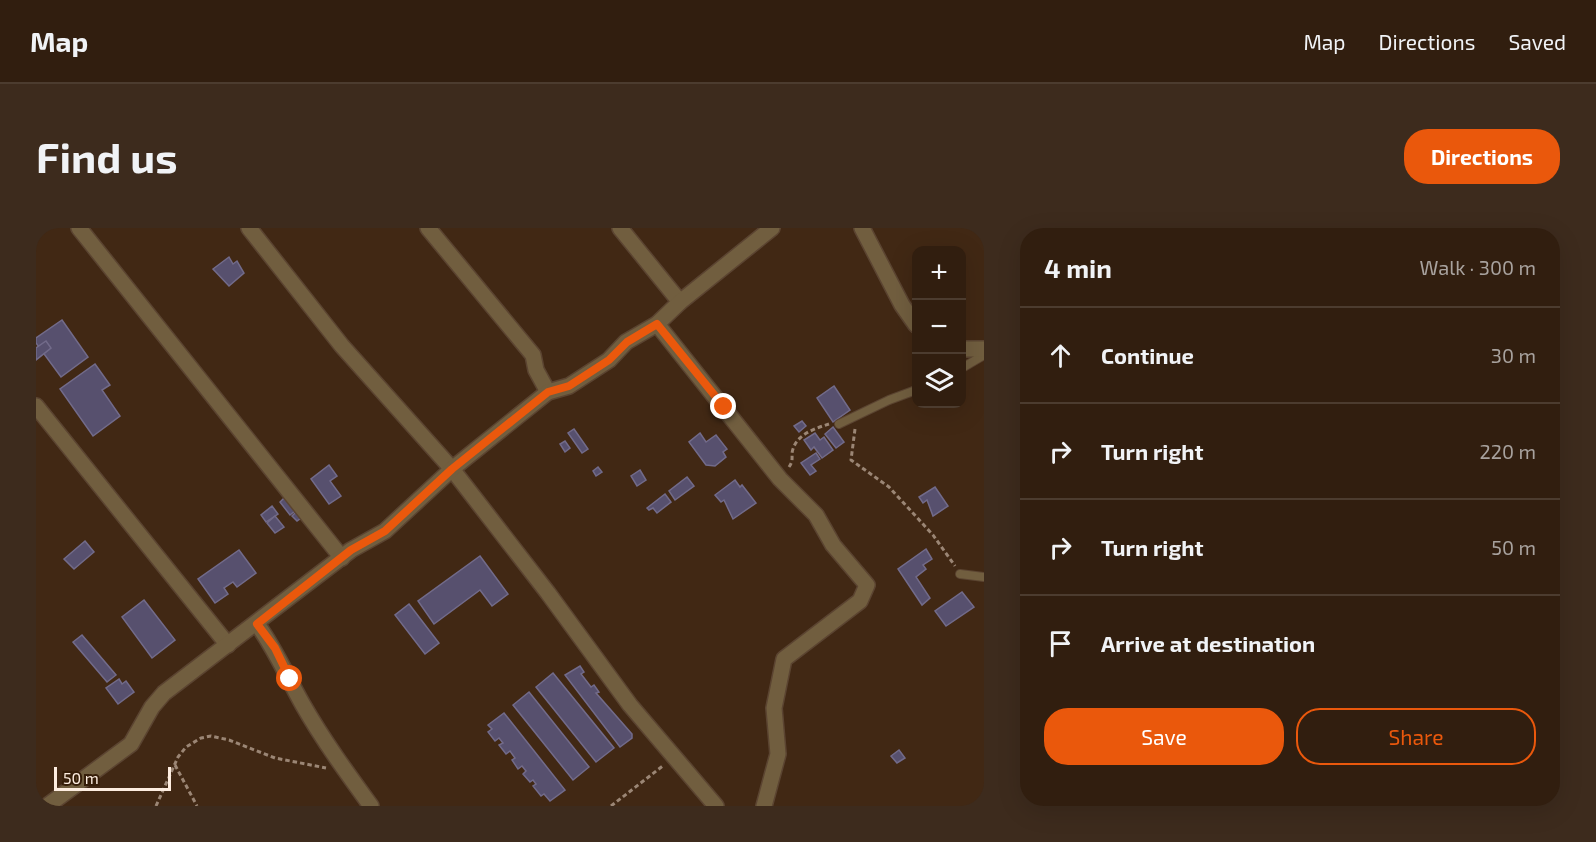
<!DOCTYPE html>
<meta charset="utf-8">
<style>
body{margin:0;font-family:"Exo 2",sans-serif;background:#3d2b1d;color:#f1f3f6}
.controls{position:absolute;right:18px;top:18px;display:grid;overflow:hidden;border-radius:12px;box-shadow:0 6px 24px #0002}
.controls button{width:54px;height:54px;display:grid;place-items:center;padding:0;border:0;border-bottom:2px solid #4c3c2f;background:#311e0f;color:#f1f3f6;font:30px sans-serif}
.scale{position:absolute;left:18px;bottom:15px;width:117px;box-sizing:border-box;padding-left:6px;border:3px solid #fdede0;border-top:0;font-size:16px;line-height:21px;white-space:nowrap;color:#fdede0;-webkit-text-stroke:4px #361e09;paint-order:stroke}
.stop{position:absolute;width:18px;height:18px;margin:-14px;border:4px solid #ea580c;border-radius:50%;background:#fff}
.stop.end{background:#ea580c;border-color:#fff;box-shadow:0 2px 6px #0008}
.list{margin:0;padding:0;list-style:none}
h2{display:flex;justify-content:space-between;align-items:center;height:78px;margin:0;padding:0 24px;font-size:26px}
h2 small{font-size:20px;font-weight:400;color:#a8a29e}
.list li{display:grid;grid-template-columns:39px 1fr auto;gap:18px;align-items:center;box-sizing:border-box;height:96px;padding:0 24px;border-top:2px solid #4c3c2f}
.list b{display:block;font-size:22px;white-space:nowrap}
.list em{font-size:20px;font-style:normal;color:#a8a29e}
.actions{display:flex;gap:12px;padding:18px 24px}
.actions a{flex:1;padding:14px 0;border:2px solid #ea580c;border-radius:24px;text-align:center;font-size:21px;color:#ea580c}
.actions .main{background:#ea580c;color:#fff}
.icon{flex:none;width:33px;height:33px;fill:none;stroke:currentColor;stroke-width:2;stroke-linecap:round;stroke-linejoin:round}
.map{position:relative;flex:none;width:948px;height:578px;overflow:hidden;border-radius:24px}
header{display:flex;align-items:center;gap:36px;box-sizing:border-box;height:84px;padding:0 30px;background:#311e0f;border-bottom:2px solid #4c3c2f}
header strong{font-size:28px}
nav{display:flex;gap:33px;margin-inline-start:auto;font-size:21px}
.intro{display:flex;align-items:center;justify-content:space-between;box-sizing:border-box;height:144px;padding:0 36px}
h1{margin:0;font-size:42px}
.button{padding:15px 27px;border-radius:24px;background:#ea580c;color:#fff;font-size:21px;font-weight:700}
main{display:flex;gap:36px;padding:0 36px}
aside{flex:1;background:#311e0f;border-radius:24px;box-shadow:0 6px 24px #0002}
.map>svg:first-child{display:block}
</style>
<header>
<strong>Map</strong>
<nav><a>Map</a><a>Directions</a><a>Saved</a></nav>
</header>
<div class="intro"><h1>Find us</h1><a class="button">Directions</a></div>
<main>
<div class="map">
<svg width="948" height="578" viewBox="0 0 948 578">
<rect width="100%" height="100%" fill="#412814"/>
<g fill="#57506e" stroke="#726b8a" stroke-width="1.5">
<polygon points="193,29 197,36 201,33 208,45 193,58 177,41"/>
<polygon points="26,92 52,129 25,149 0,115 0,110"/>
<polygon points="10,113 15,120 0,132 0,120"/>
<polygon points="59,136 74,157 66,162 84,188 57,208 24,161"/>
<polygon points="798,158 814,182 797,194 781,170"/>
<polygon points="766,193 770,198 763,204 758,198"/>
<polygon points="797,199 808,214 800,220 789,206"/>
<polygon points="538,201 552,221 546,225 532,205"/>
<polygon points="664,205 670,214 680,207 691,221 687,224 690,229 679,238 670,237 653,214"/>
<polygon points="779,205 784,212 788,209 797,222 786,230 778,219 775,222 768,212"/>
<polygon points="529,213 534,220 529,224 524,216"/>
<polygon points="780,225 784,231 775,237 780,243 774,247 765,235"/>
<polygon points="293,237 301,248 294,253 305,268 293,276 275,251"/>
<polygon points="562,239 566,244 560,248 557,243"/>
<polygon points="604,242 610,252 601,258 595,248"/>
<polygon points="651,249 658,258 639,272 633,263"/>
<polygon points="699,252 704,259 706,257 720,275 697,291 688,272 685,274 679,267"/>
<polygon points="899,259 912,278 897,288 891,272 887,275 883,269"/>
<polygon points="629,266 635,274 621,285 617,280 613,282 611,280"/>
<polygon points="248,270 259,283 254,287 244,274"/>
<polygon points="236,278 242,286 230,294 225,287"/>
<polygon points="260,284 265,290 261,293 256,288"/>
<polygon points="239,288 248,299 239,305 231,295"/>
<polygon points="49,313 58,324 38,341 28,331"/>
<polygon points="890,321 896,331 887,337 890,341 880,349 894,370 886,377 862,341"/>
<polygon points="203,322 220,345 201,359 197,354 188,360 192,366 179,375 162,351"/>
<polygon points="444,328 472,366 456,378 444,362 398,396 382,373"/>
<polygon points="926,364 938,379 910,398 899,383"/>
<polygon points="108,372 139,412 116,430 86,389"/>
<polygon points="373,376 403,415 389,426 359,387"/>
<polygon points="46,407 80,447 71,454 37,414"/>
<polygon points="544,438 548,444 545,446 555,459 558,457 563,464 560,465 596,506 596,510 584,519 529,447"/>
<polygon points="517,445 578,520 560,534 500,459"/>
<polygon points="83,451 86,456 90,453 98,464 82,476 70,460"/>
<polygon points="493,464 553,539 537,552 477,477"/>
<polygon points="468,485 529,562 514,573 508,566 505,568 497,558 500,556 497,552 494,554 487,546 490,543 486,538 482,541 476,532 479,530 474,523 470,526 463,517 467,515 463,510 459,513 452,504 456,501 452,497"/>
<polygon points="863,522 869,530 861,535 855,528"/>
</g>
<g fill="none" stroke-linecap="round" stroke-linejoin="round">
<g stroke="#5b4431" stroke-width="10">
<g id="service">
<polyline points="926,140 948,127"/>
<polyline points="803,196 853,172 880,162"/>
<polyline points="924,346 948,349"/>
</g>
</g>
<g stroke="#5b4431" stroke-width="18">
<g id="minor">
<polyline points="43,0 306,330"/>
<polyline points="213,0 306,118 416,241 512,365 594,477 680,578"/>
<polyline points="392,0 497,127 500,142 512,164"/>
<polyline points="584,0 644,74"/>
<polyline points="826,0 866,77 880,97"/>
<polyline points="621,96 744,251 780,287 797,317 831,357 824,373 748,431 738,480 742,526 728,578"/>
<polyline points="926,121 948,121"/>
<polyline points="0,178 192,417"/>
<path d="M221,396C240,422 251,449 267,477C287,512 311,545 335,578"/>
<polyline points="11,578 95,516 116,479 128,465 315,322 349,303 416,241 512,164 533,158 573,132 590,114 621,96 644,74 736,0"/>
</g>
</g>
<g stroke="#9b8675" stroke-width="3" stroke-dasharray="4.5 3" stroke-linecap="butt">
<polyline points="819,201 815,232 853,259 897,307 919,338"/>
<path d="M753,239C757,233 756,231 756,225C759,207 777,201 793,196"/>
<polyline points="139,537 161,578"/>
<polyline points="120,578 142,529 150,519 165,510 175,508 193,512 239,530 290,540"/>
<polyline points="575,578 628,537"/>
</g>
<use href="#service" stroke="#715e3f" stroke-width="8"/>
<use href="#minor" stroke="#715e3f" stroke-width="15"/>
</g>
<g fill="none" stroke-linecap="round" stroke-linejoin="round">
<polyline stroke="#ea580c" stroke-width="8" points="254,451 239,420 221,396 315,322 349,303 416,241 512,164 533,158 573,132 591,114 621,96 688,179"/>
</g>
</svg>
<div class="controls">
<button>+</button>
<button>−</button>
<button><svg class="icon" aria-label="layers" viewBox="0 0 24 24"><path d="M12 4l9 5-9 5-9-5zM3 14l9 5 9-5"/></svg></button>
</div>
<div class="scale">50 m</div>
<div class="stop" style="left:254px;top:451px"></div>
<div class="stop end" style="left:688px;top:179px"></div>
</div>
<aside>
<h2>4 min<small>Walk · 300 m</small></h2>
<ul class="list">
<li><svg class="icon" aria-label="ahead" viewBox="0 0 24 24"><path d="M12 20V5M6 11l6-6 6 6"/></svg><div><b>Continue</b></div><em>30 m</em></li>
<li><svg class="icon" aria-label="right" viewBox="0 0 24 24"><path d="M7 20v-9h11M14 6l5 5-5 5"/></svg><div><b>Turn right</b></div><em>220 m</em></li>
<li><svg class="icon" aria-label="right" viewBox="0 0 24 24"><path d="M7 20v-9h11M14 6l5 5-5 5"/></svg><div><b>Turn right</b></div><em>50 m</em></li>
<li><svg class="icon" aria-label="arrive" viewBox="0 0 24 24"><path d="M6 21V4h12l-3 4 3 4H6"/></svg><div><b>Arrive at destination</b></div></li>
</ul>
<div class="actions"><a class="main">Save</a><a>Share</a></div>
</aside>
</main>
